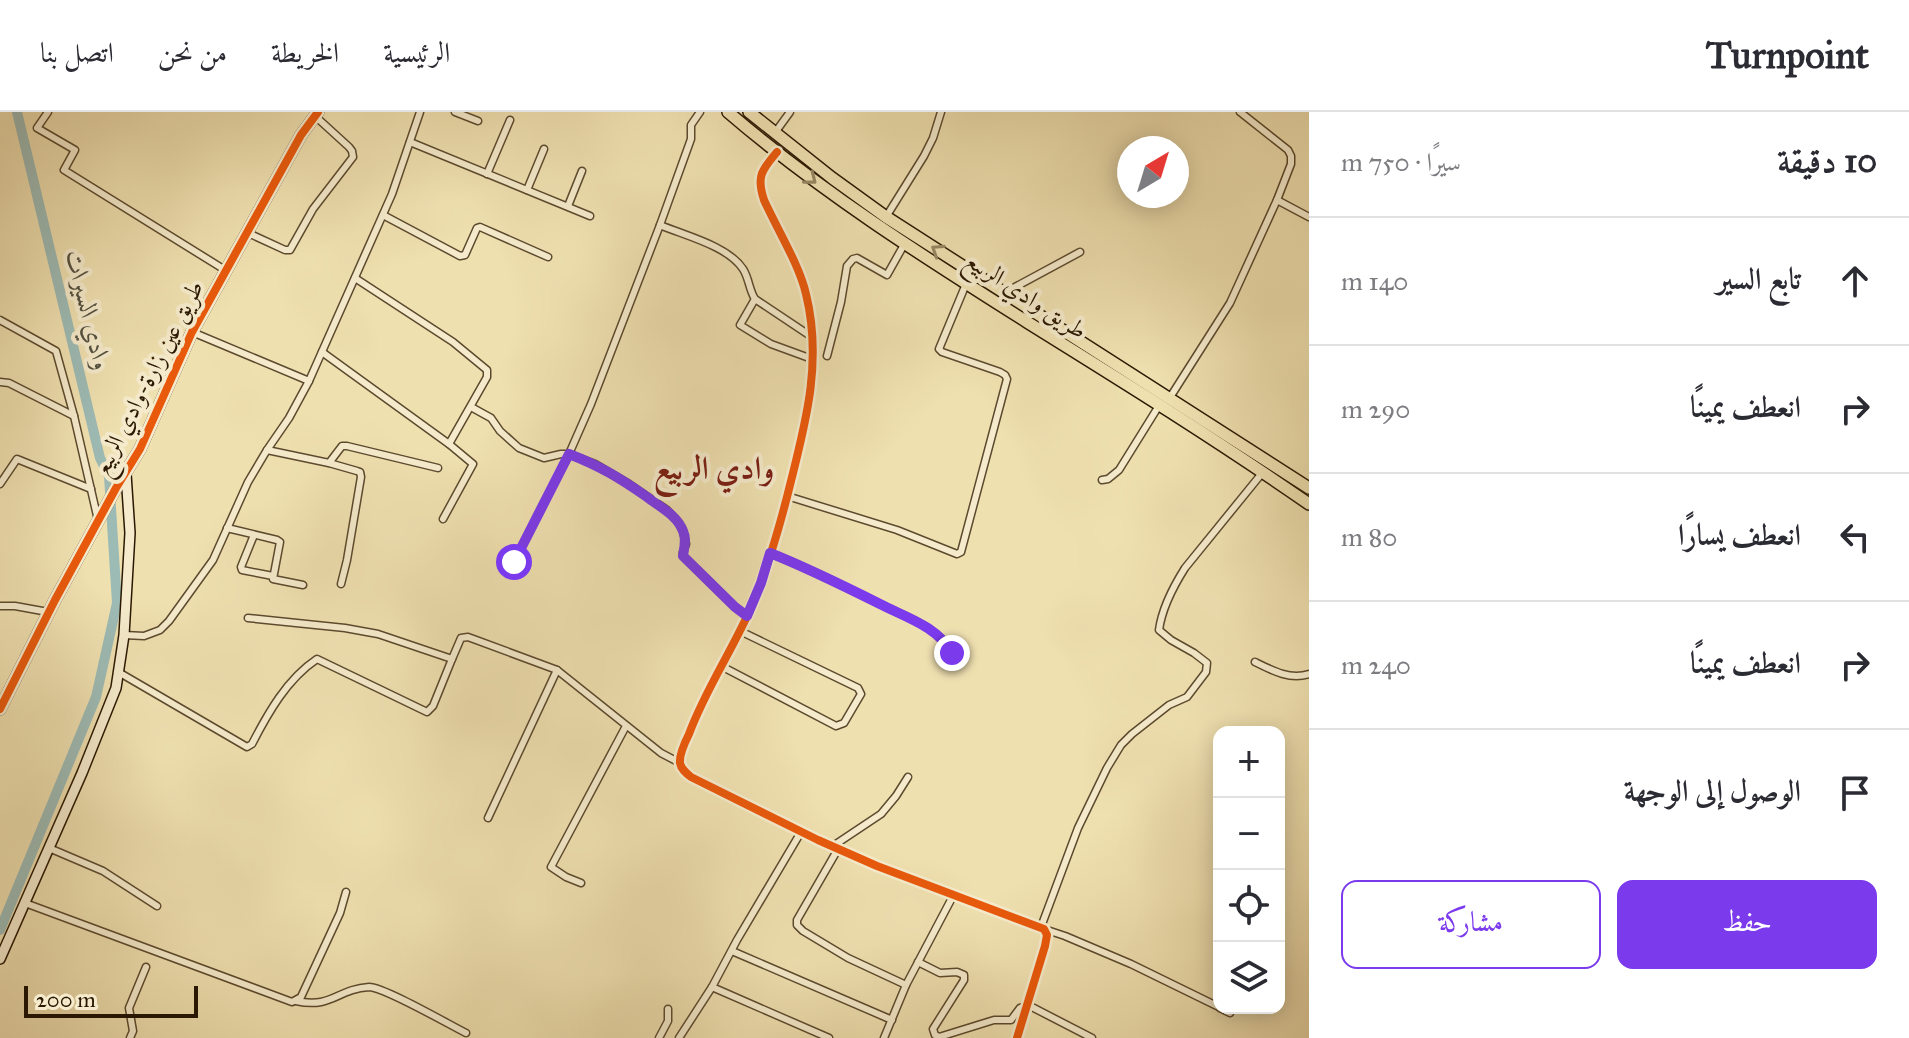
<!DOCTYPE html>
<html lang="ar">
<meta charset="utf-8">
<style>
body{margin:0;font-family:"IM FELL Great Primer",Amiri,serif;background:#f2f2f3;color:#2b2b33;direction:rtl}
.controls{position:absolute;right:24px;bottom:24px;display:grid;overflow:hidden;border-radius:16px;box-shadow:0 4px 20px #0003}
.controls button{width:72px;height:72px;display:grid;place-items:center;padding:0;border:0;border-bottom:2px solid #e1e1e2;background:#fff;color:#2b2b33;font:40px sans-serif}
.compass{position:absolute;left:1117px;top:24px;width:72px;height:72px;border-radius:50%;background:#fff;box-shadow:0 4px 20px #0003;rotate:38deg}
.scale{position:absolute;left:24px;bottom:20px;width:174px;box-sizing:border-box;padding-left:8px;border:4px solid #2b1802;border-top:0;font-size:22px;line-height:28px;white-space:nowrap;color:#2b1802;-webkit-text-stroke:6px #f5ebcc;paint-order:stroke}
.stop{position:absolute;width:24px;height:24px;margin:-18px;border:6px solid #7c3aed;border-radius:50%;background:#fff}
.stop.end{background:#7c3aed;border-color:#fff;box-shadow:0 2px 8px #0008}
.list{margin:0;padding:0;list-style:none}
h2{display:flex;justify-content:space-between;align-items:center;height:104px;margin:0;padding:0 32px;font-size:34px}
h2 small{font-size:26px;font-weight:400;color:#7c7c81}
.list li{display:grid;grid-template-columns:52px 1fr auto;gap:24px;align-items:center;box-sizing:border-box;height:128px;padding:0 32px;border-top:2px solid #e1e1e2}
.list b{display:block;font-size:30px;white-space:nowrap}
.list em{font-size:26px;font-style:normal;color:#7c7c81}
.actions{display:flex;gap:16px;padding:24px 32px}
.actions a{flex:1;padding:18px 0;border:2px solid #7c3aed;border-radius:16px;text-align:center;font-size:28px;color:#7c3aed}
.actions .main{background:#7c3aed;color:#fff}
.icon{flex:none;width:44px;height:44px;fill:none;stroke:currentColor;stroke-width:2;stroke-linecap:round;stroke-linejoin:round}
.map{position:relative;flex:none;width:1309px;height:926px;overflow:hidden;direction:ltr}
header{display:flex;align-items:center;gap:48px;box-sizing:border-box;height:112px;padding:0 40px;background:#fff;border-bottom:2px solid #e1e1e2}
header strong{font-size:38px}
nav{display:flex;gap:44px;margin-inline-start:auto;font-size:28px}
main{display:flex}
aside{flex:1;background:#fff}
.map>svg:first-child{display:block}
</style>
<header>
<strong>Turnpoint</strong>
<nav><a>الرئيسية</a><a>الخريطة</a><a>من نحن</a><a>اتصل بنا</a></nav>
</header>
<main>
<aside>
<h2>10 دقيقة<small>سيرًا · 750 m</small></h2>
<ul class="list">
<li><svg class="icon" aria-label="ahead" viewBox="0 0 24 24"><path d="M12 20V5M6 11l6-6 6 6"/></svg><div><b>تابع السير</b></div><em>140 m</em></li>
<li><svg class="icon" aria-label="right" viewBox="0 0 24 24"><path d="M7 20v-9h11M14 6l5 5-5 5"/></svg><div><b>انعطف يمينًا</b></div><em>290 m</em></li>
<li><svg class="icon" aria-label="left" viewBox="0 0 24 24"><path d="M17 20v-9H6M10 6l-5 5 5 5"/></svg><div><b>انعطف يسارًا</b></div><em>80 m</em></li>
<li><svg class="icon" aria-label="right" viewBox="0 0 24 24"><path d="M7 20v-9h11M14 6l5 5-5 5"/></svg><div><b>انعطف يمينًا</b></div><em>240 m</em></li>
<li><svg class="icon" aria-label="arrive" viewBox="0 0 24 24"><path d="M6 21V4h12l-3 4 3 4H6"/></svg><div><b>الوصول إلى الوجهة</b></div></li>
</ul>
<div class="actions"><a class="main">حفظ</a><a>مشاركة</a></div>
</aside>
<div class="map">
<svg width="1309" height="926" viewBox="0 0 1309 926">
<rect width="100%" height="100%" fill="#efe0b0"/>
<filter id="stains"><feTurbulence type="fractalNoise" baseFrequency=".0025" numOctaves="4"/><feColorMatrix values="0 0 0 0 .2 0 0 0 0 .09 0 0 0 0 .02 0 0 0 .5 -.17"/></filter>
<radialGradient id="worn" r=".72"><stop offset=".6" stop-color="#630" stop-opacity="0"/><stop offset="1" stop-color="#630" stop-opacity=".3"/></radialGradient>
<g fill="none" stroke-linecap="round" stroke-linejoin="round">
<polyline stroke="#9dbbb5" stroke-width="10" points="0,818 96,585 117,491 109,364 100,346 17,0"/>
<g stroke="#5c4a2e" stroke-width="9">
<g id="street">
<polyline points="48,0 37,16 75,38 64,58 225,158"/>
<polyline points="455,0 478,9"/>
<polyline points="774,22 790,0"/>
<polyline points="410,30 590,104"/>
<path d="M777,40C762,58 756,64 764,88C777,117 799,152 806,182C822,247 807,306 791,369C781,410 769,452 753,491C734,536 706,576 689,622C685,630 679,642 680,651C681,657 686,661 691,665L818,728L877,754L1044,817L1047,823L1045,834L1017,926"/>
<polyline points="487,62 510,8"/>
<polyline points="527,78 544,37"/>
<polyline points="1277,88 1309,105"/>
<polyline points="568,94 582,59"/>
<polyline points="383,103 460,144 465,143 477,116 480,115 548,145"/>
<polyline points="886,105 924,44 933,26 941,0"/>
<path d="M660,113C686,124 728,134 743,157C749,166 749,178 755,187L812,225"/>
<polyline points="246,120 285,138 290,138 313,97 353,45 352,39 349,35 315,4"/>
<polyline points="355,166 453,230 487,258 487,265 449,332"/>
<polyline points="1004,181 1080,140"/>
<polyline points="755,187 740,213 771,232 812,247"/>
<polyline points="0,208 56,239 74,304 98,408"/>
<polyline points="192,220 309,269"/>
<polyline points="322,240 449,332 473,352 443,407"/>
<polyline points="827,244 841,190 847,154 853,147 857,146 887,163 905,131"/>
<polyline points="0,270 9,271 74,304"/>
<polyline points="1169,287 1230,191 1277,88 1291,52 1291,44 1288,38 1240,0"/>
<polyline points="471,295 491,306 500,319 519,336 544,346 561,342 569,342 595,352 629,372 667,398 679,411 683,419 686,432 683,440 683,444 735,495 747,504"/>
<polyline points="267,338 329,351 342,334 347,334 438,356"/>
<polyline points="329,351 357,359 360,360 361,365 347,448 341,472"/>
<polyline points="1102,368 1108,367 1119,358 1160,292"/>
<polyline points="0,372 17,347 91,377"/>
<polyline points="787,384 897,418 957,442 961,440 1007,267 1005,263 1000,260 942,240 939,237 966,172"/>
<polyline points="227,416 277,428 280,430 273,467 303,473"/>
<polyline points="254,423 241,455 242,458 273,464"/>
<path d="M770,441C808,456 844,474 880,492C905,505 938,514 952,541"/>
<polyline points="514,450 569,342 591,292 660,113 691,27 691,13 700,0"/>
<polyline points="0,494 15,494 48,500"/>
<polyline points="248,506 345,516 378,522 452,547 461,526 468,525 557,558 661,641 680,651"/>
<polyline points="124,523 144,524 160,518 169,509 213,448 248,370 267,338 289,306 309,269 392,82 420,0"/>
<path d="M1255,550C1273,559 1290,568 1309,562"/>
<polyline points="721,554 836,614 844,611 861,582 858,576 740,519"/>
<path d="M120,561L247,635L252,632C268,601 287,567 317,547L427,600L433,594L452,547"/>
<polyline points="488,706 557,558"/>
<polyline points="833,734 881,702 896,684 908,665"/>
<polyline points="49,736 103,759 157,794"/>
<polyline points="838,737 797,808 797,813 803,819 848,846 906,873"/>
<polyline points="581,771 566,765 551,755 626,614"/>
<polyline points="25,791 292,890 301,885 340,801 346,780"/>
<path d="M1041,815L1078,716L1107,656L1121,633L1132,622L1169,593L1187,585L1206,560L1207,551L1194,541L1171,528L1159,518C1162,496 1173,475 1185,456L1263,360"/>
<polyline points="1044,817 1065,824 1131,852 1219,895"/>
<polyline points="732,839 892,908"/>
<polyline points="918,850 940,861 957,860 964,863 964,868 933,917 935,923 939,925 994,908 1011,908 1020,896 1028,893 1092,926"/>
<polyline points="712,875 829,926"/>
<path d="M296,889C332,897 337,877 369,875C384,875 448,912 466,921"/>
<polyline points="1220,896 1230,901"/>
<polyline points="130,926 133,919 129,896 146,855"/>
<polyline points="659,926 668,909 668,897"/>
<polyline points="679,926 712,875 737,828 801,720"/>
<polyline points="884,926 906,873 953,784"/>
</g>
</g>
<g stroke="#2b1802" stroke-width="12">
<polyline id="secondary" points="0,847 82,661 116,576 124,523 130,421 126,362"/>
</g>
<g stroke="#2b1802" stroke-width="13">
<polyline id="primary" points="0,597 55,488 116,376 140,337 192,220 301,23 318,0"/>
</g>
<g stroke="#2b1802" stroke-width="14">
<g id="highway">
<path d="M728,0C821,80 924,145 1027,210C1122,269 1217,328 1309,392"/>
<polyline points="749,0 832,66 886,105 1309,376"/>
</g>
</g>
<use href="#street" stroke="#f5ebcc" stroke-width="6"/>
<use href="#secondary" stroke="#f5ebcc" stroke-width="9"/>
<use href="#primary" stroke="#efe0b0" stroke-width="10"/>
<use href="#highway" stroke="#efe0b0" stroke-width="11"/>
<g stroke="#f5ebcc" stroke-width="13">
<g id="cycleway">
<path d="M777,40C762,58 756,64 764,88C777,117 799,152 806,182C822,247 807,306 791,369C781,410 769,452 753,491C734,536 706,576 689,622C685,630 679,642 680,651C681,657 686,661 691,665L818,728L877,754L1044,817L1047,823L1045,834L1017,926"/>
<polyline points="0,597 55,488 116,376 140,337 192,220 301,23 318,0"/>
</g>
</g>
<use href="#cycleway" stroke="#e8590c" stroke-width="8"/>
</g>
<defs><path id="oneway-chevron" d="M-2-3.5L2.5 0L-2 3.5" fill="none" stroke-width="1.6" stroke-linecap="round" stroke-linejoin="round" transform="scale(2)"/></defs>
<g stroke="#978662">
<use href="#oneway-chevron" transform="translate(811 67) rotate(38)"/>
<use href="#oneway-chevron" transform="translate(937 138) rotate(-147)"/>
</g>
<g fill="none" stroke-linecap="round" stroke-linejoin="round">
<path stroke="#7c3aed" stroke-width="10" d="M514,450L569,342C600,354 620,366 647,385C660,395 677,403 683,419C687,428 684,435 683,444L735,495L747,504L761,471L770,441C808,456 844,474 880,492C905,505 937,514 952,541"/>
</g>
<g text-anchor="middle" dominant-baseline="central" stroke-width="8" stroke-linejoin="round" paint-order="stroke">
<g font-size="24" fill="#2b1802" stroke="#f5ebcc">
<text transform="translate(1026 183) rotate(33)">طريق وادي الربيع</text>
<text transform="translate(148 266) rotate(-63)">طريق عين زارة-وادي الربيع</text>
</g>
<g font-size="26" font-style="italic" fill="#535141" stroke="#f5ebcc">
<text transform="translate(89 198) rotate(76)">وادي السيرات</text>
</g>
<g font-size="32" font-weight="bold" fill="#7a1f14" stroke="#f5ebcc">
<text x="714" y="356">وادي الربيع</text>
</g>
</g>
<rect width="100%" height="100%" filter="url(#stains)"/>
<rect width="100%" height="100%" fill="url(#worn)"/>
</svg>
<div class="controls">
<button>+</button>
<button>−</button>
<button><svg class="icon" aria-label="locate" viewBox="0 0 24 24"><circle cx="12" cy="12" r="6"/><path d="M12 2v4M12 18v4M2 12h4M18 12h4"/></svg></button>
<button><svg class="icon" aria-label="layers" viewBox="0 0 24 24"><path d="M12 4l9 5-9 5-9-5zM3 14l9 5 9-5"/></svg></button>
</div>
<svg class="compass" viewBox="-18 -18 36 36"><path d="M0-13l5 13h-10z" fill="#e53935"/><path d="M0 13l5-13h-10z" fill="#7c7c81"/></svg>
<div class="scale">200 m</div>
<div class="stop" style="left:514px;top:450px"></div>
<div class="stop end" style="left:952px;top:541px"></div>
</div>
</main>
